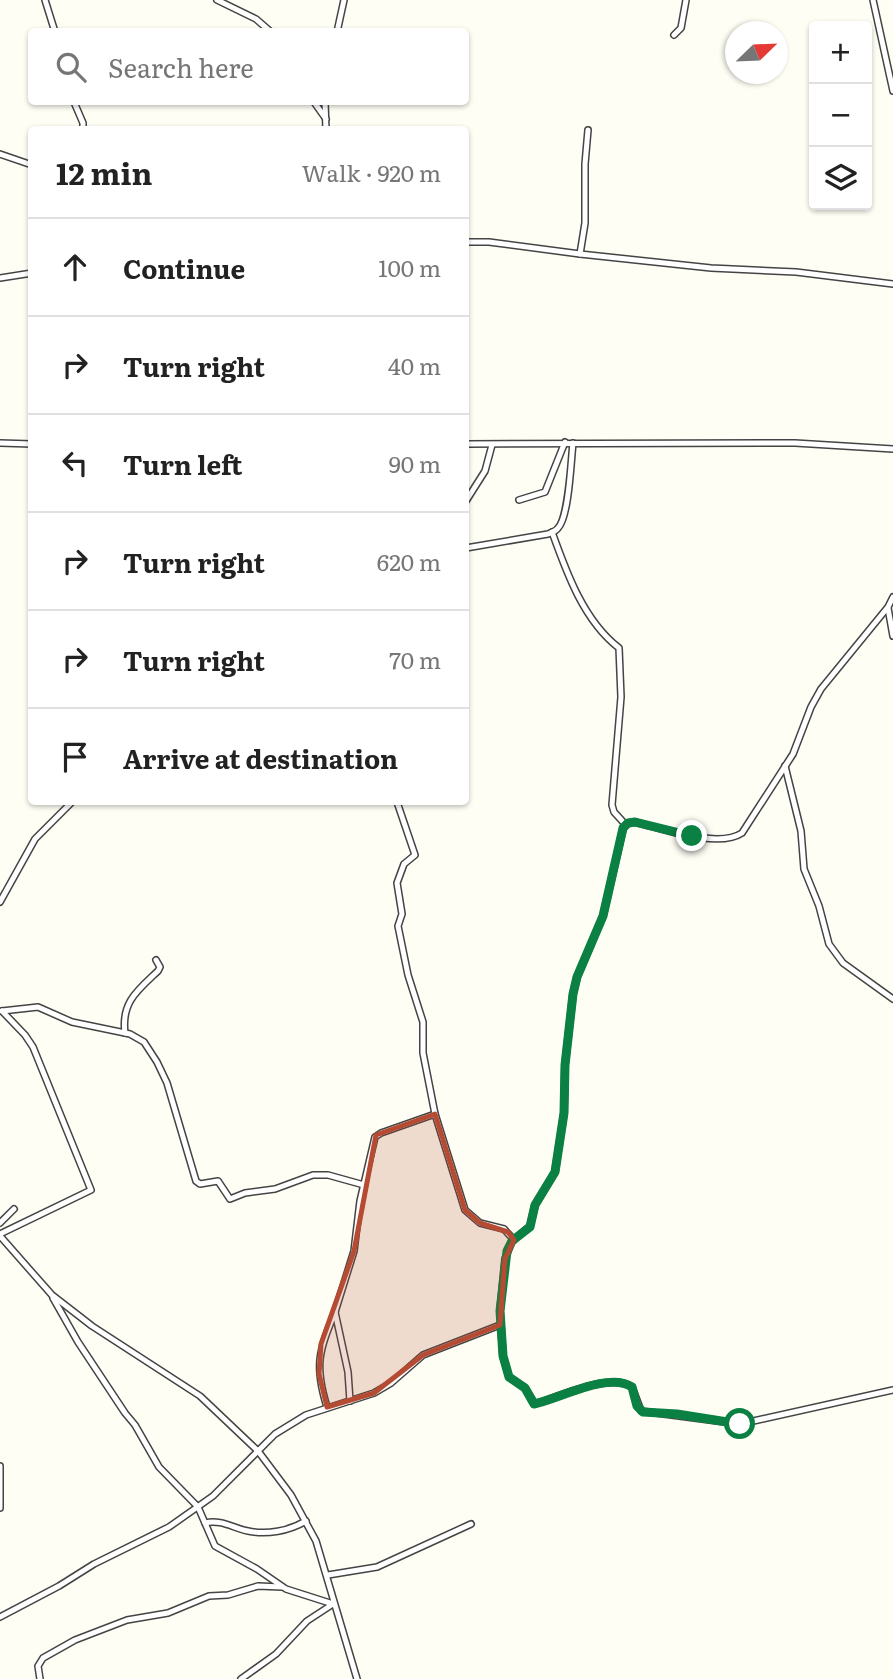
<!DOCTYPE html>
<meta charset="utf-8">
<style>
body{margin:0;font-family:Literata,serif;background:#f6f6f6;color:#222}
.controls{position:absolute;right:21px;top:21px;display:grid;overflow:hidden;border-radius:7px;box-shadow:0 2px 5px #0004}
.controls button{width:63px;height:63px;display:grid;place-items:center;padding:0;border:0;border-bottom:2px solid #e0e0e0;background:#fff;color:#222;font:35px sans-serif}
.compass{position:absolute;left:725px;top:21px;width:63px;height:63px;border-radius:50%;background:#fff;box-shadow:0 2px 5px #0004;rotate:67deg}
.stop{position:absolute;width:21px;height:21px;margin:-16px;border:5px solid #0b8043;border-radius:50%;background:#fff}
.stop.end{background:#0b8043;border-color:#fff;box-shadow:0 2px 7px #0008}
.list{margin:0;padding:0;list-style:none}
h2{display:flex;justify-content:space-between;align-items:center;height:91px;margin:0;padding:0 28px;font-size:30px}
h2 small{font-size:23px;font-weight:400;color:#767676}
.list li{display:grid;grid-template-columns:46px 1fr auto;gap:21px;align-items:center;box-sizing:border-box;height:98px;padding:0 28px;border-top:2px solid #e0e0e0}
.list b{display:block;font-size:26px;white-space:nowrap}
.list em{font-size:23px;font-style:normal;color:#767676}
.icon{flex:none;width:38px;height:38px;fill:none;stroke:currentColor;stroke-width:2;stroke-linecap:round;stroke-linejoin:round}
.map{position:relative;flex:none;width:893px;height:1679px;overflow:hidden}
.search{position:absolute;background:#fff;box-shadow:0 2px 5px #0004;left:28px;top:28px;width:441px;height:77px;display:flex;align-items:center;gap:18px;box-sizing:border-box;padding:0 24px;border-radius:7px;color:#767676;font-size:26px}
.panel{position:absolute;background:#fff;box-shadow:0 2px 5px #0004;left:28px;top:126px;width:441px;height:679px;border-radius:7px}
.map>svg:first-child{display:block}
</style>
<div class="map">
<svg width="893" height="1679" viewBox="0 0 893 1679">
<rect width="100%" height="100%" fill="#fefef5"/>
<g fill="none" stroke-linecap="round" stroke-linejoin="round">
<g stroke="#444" stroke-width="8">
<g id="street">
<polyline points="45,0 55,32"/>
<polyline points="217,0 256,19 271,32"/>
<polyline points="873,0 893,91"/>
<polyline points="337,32 344,0"/>
<polyline points="674,35 681,28 686,0"/>
<polyline points="74,102 83,123 83,130"/>
<polyline points="314,102 326,119"/>
<polyline points="325,102 326,130"/>
<polyline points="0,154 32,165"/>
<polyline points="466,242 489,242 580,254 711,268 796,272 893,284"/>
<polyline points="580,254 585,223 585,164 588,130"/>
<polyline points="0,278 32,273"/>
<polyline points="0,443 32,444"/>
<polyline points="466,444 795,443 893,449"/>
<polyline points="519,500 545,492 565,442"/>
<polyline points="466,501 485,471 492,445"/>
<path d="M552,532C567,574 584,621 619,648L621,697L612,805L614,812L625,824"/>
<path d="M466,548L548,534C551,533 556,531 558,528C569,517 571,460 573,443"/>
<path d="M893,597L888,607L821,689L811,707L793,754L742,833C718,849 661,828 634,822L624,825L603,916L577,977L573,994L565,1065L564,1113L555,1172L535,1205L530,1226L512,1241L505,1259L500,1311L503,1356L509,1377L525,1388L535,1404C558,1397 610,1372 632,1387L641,1411L740,1424L893,1390"/>
<polyline points="888,608 893,636"/>
<polyline points="785,766 801,831 804,869 819,906 829,944 843,963 893,999"/>
<polyline points="397,802 415,855 404,864 397,883 402,914 398,926 408,975 423,1022 423,1053 435,1114 465,1210 480,1223 504,1229 514,1240"/>
<polyline points="0,902 35,839 72,802"/>
<polyline points="2,1011 38,1007 72,1022 130,1034 144,1042 157,1062 167,1083 196,1181 200,1184 218,1181 230,1199 245,1193 275,1189 313,1175 328,1175 364,1185"/>
<path d="M125,1033C121,1002 138,990 158,971L160,967L156,960"/>
<polyline points="0,1223 14,1209"/>
<polyline points="0,1234 91,1190 33,1047 25,1035 2,1011"/>
<polyline points="0,1236 52,1295 92,1326 200,1396 258,1451 291,1495 316,1541 357,1679"/>
<polyline points="53,1298 78,1342 125,1413 135,1425 159,1467 198,1507 215,1546 257,1569 286,1589 333,1604"/>
<polyline points="350,1401 348,1372 335,1312 354,1251 360,1201 375,1137 381,1133 435,1114"/>
<path d="M327,1407C314,1365 319,1351 335,1312"/>
<polyline points="0,1466 0,1508"/>
<path d="M205,1523C221,1519 233,1528 248,1531C267,1535 289,1531 306,1521"/>
<polyline points="328,1575 377,1567 471,1524"/>
<polyline points="0,1617 59,1586 94,1564 169,1527 213,1496 275,1434 306,1415 374,1393 391,1383 423,1355 500,1325"/>
<polyline points="40,1679 38,1666 43,1658 75,1640 127,1620 168,1613 209,1596 228,1595 258,1586 282,1587"/>
<polyline points="241,1679 276,1654 307,1621 333,1604"/>
</g>
</g>
<use href="#street" stroke="#fff" stroke-width="5"/>
</g>
<g fill="none" stroke-linecap="round" stroke-linejoin="round">
<path stroke="#0b8043" stroke-width="9" d="M692,836L635,822L628,823L623,828L603,916L577,977L573,994L565,1065L564,1113L555,1172L535,1205L530,1227L512,1241L507,1251L500,1311L503,1356L509,1377L525,1388L534,1404C559,1399 609,1371 632,1387L637,1406L643,1412L677,1414L740,1424"/>
</g>
<path fill="#b64b33" fill-opacity="0.2" stroke="#b64b33" stroke-width="5" stroke-linejoin="round" d="M435,1114L465,1210L480,1223L508,1232L514,1240L505,1259L500,1325L423,1355L374,1393L327,1407L319,1374L321,1344L354,1251L376,1135Z"/>
</svg>
<div class="controls">
<button>+</button>
<button>−</button>
<button><svg class="icon" aria-label="layers" viewBox="0 0 24 24"><path d="M12 4l9 5-9 5-9-5zM3 14l9 5 9-5"/></svg></button>
</div>
<svg class="compass" viewBox="-18 -18 36 36"><path d="M0-13l5 13h-10z" fill="#e53935"/><path d="M0 13l5-13h-10z" fill="#767676"/></svg>
<div class="stop" style="left:740px;top:1424px"></div>
<div class="stop end" style="left:692px;top:836px"></div>
<div class="search"><svg class="icon" aria-label="search" viewBox="0 0 24 24"><circle cx="10" cy="10" r="6"/><path d="M15 15l6 6"/></svg>Search here</div>
<section class="panel">
<h2>12 min<small>Walk · 920 m</small></h2>
<ul class="list">
<li><svg class="icon" aria-label="ahead" viewBox="0 0 24 24"><path d="M12 20V5M6 11l6-6 6 6"/></svg><div><b>Continue</b></div><em>100 m</em></li>
<li><svg class="icon" aria-label="right" viewBox="0 0 24 24"><path d="M7 20v-9h11M14 6l5 5-5 5"/></svg><div><b>Turn right</b></div><em>40 m</em></li>
<li><svg class="icon" aria-label="left" viewBox="0 0 24 24"><path d="M17 20v-9H6M10 6l-5 5 5 5"/></svg><div><b>Turn left</b></div><em>90 m</em></li>
<li><svg class="icon" aria-label="right" viewBox="0 0 24 24"><path d="M7 20v-9h11M14 6l5 5-5 5"/></svg><div><b>Turn right</b></div><em>620 m</em></li>
<li><svg class="icon" aria-label="right" viewBox="0 0 24 24"><path d="M7 20v-9h11M14 6l5 5-5 5"/></svg><div><b>Turn right</b></div><em>70 m</em></li>
<li><svg class="icon" aria-label="arrive" viewBox="0 0 24 24"><path d="M6 21V4h12l-3 4 3 4H6"/></svg><div><b>Arrive at destination</b></div></li>
</ul>
</section>
</div>
